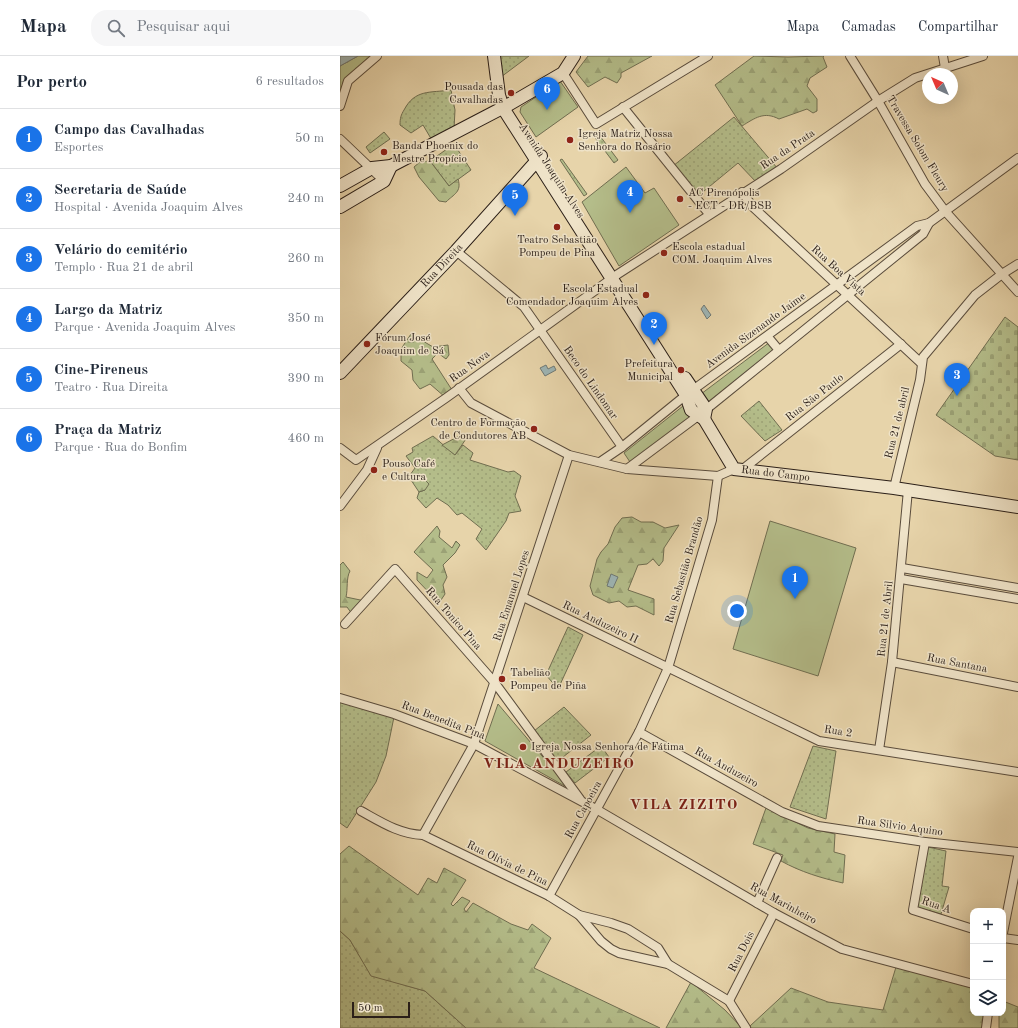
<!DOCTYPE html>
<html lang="pt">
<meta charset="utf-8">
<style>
body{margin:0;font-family:"Old Standard TT",serif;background:#f6f6f7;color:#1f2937}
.controls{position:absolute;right:12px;bottom:12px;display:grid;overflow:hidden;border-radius:8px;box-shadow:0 4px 16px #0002}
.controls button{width:36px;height:36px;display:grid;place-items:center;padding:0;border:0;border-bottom:1px solid #e0e1e3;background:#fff;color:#1f2937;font:20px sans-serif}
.compass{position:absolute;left:582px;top:12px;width:36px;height:36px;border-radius:50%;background:#fff;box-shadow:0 4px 16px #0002;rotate:316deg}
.scale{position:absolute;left:12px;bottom:10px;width:58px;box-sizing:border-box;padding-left:4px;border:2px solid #2b1f18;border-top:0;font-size:11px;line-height:14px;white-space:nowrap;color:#2b1f18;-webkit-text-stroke:3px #efe3c8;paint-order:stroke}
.you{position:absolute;left:397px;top:555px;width:14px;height:14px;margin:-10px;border:3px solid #fff;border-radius:50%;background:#1a73e8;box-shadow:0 0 0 6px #1a73e833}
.badge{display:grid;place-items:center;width:26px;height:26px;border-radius:50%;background:#1a73e8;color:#fff;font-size:13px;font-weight:700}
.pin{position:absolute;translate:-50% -33px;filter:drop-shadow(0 1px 2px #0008)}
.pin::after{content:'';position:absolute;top:21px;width:14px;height:12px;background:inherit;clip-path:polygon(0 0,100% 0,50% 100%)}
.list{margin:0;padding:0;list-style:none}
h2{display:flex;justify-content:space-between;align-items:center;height:52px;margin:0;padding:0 16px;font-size:17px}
h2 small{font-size:13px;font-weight:400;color:#747a83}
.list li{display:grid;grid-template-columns:26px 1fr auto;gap:12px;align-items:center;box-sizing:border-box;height:60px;padding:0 16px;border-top:1px solid #e0e1e3}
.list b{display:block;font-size:15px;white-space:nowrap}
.list p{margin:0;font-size:13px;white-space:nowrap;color:#747a83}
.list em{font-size:13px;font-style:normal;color:#747a83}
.icon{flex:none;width:22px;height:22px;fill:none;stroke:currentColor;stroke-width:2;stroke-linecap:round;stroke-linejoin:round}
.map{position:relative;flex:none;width:678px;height:972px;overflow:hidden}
header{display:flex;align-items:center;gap:24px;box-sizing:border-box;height:56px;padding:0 20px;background:#fff;border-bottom:1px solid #e0e1e3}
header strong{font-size:19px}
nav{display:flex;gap:22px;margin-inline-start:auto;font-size:14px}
.search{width:280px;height:36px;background:#f6f6f7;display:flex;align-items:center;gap:10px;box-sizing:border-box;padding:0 14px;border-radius:16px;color:#747a83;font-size:15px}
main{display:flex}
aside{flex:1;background:#fff}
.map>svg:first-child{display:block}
</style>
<header>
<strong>Mapa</strong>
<div class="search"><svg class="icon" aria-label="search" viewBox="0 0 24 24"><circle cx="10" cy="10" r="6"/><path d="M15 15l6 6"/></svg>Pesquisar aqui</div>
<nav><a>Mapa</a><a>Camadas</a><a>Compartilhar</a></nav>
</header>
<main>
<aside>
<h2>Por perto<small>6 resultados</small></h2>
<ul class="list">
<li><span class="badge">1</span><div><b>Campo das Cavalhadas</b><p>Esportes</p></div><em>50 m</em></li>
<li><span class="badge">2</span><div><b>Secretaria de Saúde</b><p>Hospital · Avenida Joaquim Alves</p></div><em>240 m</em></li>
<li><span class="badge">3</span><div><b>Velário do cemitério</b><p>Templo · Rua 21 de abril</p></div><em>260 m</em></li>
<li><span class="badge">4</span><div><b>Largo da Matriz</b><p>Parque · Avenida Joaquim Alves</p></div><em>350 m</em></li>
<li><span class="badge">5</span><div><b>Cine-Pireneus</b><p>Teatro · Rua Direita</p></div><em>390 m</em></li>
<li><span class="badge">6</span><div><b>Praça da Matriz</b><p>Parque · Rua do Bonfim</p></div><em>460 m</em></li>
</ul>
</aside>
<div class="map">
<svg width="678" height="972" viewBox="0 0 678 972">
<defs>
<pattern id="grass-dots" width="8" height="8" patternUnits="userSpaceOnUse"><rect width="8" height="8" fill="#b4bd8a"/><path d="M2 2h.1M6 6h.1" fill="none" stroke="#9ba276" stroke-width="1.8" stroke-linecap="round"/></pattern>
<pattern id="forest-firs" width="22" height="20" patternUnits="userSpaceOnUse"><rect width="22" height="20" fill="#b4bd8a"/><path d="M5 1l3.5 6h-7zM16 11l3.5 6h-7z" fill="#9ba276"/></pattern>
<pattern id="cemetery-stones" width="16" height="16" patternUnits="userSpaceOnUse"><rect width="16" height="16" fill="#b4bd8a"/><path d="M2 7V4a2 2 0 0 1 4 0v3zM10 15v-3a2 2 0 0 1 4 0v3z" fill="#9ba276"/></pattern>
</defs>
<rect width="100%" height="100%" fill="#e7d4aa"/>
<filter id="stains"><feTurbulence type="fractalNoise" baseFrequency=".005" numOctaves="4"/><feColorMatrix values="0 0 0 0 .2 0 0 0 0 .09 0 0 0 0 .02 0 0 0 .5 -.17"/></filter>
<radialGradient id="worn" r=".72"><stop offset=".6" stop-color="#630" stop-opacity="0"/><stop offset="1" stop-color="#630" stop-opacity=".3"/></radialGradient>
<g fill="url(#grass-dots)" stroke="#706e51">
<polygon points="158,0 189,0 161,21"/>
<path d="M111,34L115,54L114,73L93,86L83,69L71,77L60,69C60,62 61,59 64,54C75,33 90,37 111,34Z"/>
<polygon points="394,61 438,113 417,127 398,107 358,140 333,110"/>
<polygon points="44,76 50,83 30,97 26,91"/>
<polygon points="257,76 278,104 274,107 253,79"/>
<polygon points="114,88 131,114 109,130 90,105"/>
<polygon points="222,103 247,138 244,140 220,104"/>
<polygon points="419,345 442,374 425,385 401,360"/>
<polygon points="93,380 115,399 123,389 133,397 130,404 168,416 174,415 181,420 175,440 181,455 169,457 166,465 146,494 136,483 142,473 122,457 117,459 108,449 97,442 86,452 77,442 79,436 85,434 79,418 70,419 75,412 66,400 73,396 72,392"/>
<polygon points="228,571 243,579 218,633 206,619"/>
<polygon points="0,644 54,661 46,700 36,726 7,772 0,767"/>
<polygon points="224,651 251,679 218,705 194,675"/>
<polygon points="261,690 269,701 235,727 226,716"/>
<polygon points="473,690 496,695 486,763 450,751"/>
<polygon points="588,791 606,795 602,830 609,831 601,858 576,851"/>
<polygon points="0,875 10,884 31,919 85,935 126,972 0,972"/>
</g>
<g fill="url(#forest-firs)" stroke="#706e51">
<polygon points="18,0 37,0 0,39 0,10"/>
<polygon points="248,0 312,0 281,17 281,21 277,27 265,21 248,31 236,16"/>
<path d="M414,0L448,1L484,0L483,1L487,11L470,22L467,30L477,43V55L473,57L467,53L439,63C424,55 415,62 402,70L375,29Z"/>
<path d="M90,105L109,130L118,123C122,136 114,138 106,146L99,145L79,121L74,111L80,106Z"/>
<polygon points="71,278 93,291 108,289 109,299 106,303 98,297 92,303 112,334 105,341 90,328 80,333 73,324 72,314 61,305 61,293"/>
<polygon points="123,378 128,380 115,399 102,389"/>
<polygon points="79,418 89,428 85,434 79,436 71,424 70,419"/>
<polygon points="292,461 301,466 313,466 325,472 339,469 324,492 323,505 319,510 313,503 307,508 298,509 288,534 314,543 314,559 296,550 287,551 279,545 269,547 253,539 250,530 257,503 261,496 268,488 275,471 282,462"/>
<polygon points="97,470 100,475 99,481 112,492 116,485 120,489 115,497 103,509 107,521 103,529 105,538 99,547 77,524 77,516 87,522 93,514 74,496"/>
<path d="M3,506L10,515C6,522 8,533 6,541L25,545L12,558L7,551H0V509Z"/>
<path d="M426,752L468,772L495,778L494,796L505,799L503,827C481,822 461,816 441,805L443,799L413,788Z"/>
<polygon points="9,790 78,839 88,822 97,827 104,812 126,824 111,848 113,850 122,841 130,845 124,853 126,856 133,847 171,868 188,874 192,868 211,882 194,912 320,972 126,972 85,935 31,920 10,884 0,875 0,798"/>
<polygon points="556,911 633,931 633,957 646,957 645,972 411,972 410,970 451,932 488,946 543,954"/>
<polygon points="351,926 385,954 402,972 326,972"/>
<polygon points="663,945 678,951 678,972 659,972 659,957 663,957"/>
</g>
<polygon fill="url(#cemetery-stones)" stroke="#706e51" points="665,261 678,271 678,404 655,400 596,359"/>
<g fill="#b4bd8a" stroke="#706e51">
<polygon points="220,25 238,51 196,81 180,56 181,51"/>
<polygon points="286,111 305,137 314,132 339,169 279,210 242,146"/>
<polygon points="430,286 435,293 367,347 361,338"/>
<polygon points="343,350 352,360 290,406 284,397"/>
<polygon points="430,465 516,492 478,620 393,593"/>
<polygon points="158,648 230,733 145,685"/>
</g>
<g fill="#9db5b5" stroke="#6f7976">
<polygon points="0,0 18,0 0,10"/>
<polygon points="364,249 371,259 367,263 361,253"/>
<polygon points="206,309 208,313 214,310 216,314 205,320 200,312"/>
<polygon points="271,518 278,521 273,532 267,530"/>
</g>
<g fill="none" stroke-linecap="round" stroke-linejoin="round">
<g stroke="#5a4c3c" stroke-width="10">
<g id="street">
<polyline points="510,0 538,45 585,128 605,155 678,236"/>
<polyline points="603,0 605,12"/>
<polyline points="223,17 256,68 368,0"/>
<polyline points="0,50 8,25 37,0"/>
<polyline points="283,51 369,158"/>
<polyline points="0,83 44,125"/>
<polyline points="402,136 413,151 581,307"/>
<polyline points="116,195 184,251 282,391"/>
<polyline points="428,281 438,293"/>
<polyline points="119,332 131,347 229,399 287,413 378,420 394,413"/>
<polyline points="0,392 16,404 106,342 278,218 441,113 538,45 575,22 643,0"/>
<polyline points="260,406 282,391 346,339 577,170 589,167 678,102"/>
<polyline points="287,413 358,360 583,178 589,167"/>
<polyline points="403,413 561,288"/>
<polyline points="554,432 580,324 583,301 635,239 662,218 678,208"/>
<polyline points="0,450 27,414 37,392"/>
<polyline points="562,512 678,532"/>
<polyline points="561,523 678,543"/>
<polyline points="183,541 479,685 678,716"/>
<polyline points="5,568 55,513 155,627 240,743"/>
<polyline points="552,606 678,631"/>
<polyline points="0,642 54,658 134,688 256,753 434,857 502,893 633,928"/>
<polyline points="299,676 442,756 478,770 585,786 678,796"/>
<polyline points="539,694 552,606 568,434"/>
<path d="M21,755C41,766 59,778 83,779L209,840L239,859L271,867L288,873L318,892L328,908"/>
<polyline points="83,779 134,688 229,399"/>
<polyline points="585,786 573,854 633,873"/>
<polyline points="209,840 299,676 328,612 372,464 378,420"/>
<polyline points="417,847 437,802"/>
<polyline points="239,859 261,885 271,893 279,897 328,908 389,945 406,972"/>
<polyline points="663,877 678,801"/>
<polyline points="663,882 678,884"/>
<polyline points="389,945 434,857"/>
<polyline points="646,972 648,957"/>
</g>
</g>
<g stroke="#2b1f18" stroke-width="14">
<g id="secondary">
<path id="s1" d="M154,0L159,39L163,52L346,339L351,354L364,363L394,413L554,432L678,451"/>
<polyline points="0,130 32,112 51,110 168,49 223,17 234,0"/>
<polyline points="0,151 44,125 51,110"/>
<path id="s2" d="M0,317L116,195L201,100"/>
<polyline points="345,322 366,353 364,363"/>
</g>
</g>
<use href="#street" stroke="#efe3c8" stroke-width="8"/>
<use href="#secondary" stroke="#efe3c8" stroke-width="12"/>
</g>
<g fill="#8f2418" stroke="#efe3c8" stroke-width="1.5">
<circle cx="171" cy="37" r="4"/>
<circle cx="230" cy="84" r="4"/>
<circle cx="44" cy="96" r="4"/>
<circle cx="340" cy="143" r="4"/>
<circle cx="217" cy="171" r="4"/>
<circle cx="324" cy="197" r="4"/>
<circle cx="306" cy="239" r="4"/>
<circle cx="27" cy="288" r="4"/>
<circle cx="341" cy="314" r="4"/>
<circle cx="194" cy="373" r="4"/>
<circle cx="34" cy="414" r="4"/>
<circle cx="162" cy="623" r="4"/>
<circle cx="183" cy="691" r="4"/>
</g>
<g text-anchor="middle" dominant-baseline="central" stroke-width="3" stroke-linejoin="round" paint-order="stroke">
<g font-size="11" fill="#2b1f18" stroke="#efe3c8" text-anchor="start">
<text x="163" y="31" text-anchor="end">Pousada das<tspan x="163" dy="13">Cavalhadas</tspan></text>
<text x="238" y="78">Igreja Matriz Nossa<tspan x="238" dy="13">Senhora do Rosário</tspan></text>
<text x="52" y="90">Banda Phoenix do<tspan x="52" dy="13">Mestre Propício</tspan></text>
<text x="348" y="137">AC Pirenópolis<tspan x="348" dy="13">- ECT - DR/BSB</tspan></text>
<text x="217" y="184" text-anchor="middle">Teatro Sebastião<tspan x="217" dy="13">Pompeu de Pina</tspan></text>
<text x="332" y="191">Escola estadual<tspan x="332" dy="13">COM. Joaquim Alves</tspan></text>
<text x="298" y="233" text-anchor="end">Escola Estadual<tspan x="298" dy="13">Comendador Joaquim Alves</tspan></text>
<text x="35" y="282">Fórum José<tspan x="35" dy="13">Joaquim de Sá</tspan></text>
<text x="333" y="308" text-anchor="end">Prefeitura<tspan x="333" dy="13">Municipal</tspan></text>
<text x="186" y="367" text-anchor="end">Centro de Formação<tspan x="186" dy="13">de Condutores AB</tspan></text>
<text x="42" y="408">Pouso Café<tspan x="42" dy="13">e Cultura</tspan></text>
<text x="170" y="617">Tabelião<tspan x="170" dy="13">Pompeu de Piña</tspan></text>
<text x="191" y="691">Igreja Nossa Senhora de Fátima</text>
</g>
<g font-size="11" fill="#2b1f18" stroke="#efe3c8">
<text transform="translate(577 88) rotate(59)">Travessa Solom Fleury</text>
<text transform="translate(448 94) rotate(-34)">Rua da Prata</text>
<text transform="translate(211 115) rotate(57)">Avenida Joaquim Alves</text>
<text stroke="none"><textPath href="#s2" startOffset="148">Rua Direita</textPath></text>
<text transform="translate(498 215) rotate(42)">Rua Boa Vista</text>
<text transform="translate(416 275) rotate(-36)">Avenida Sizenando Jaime</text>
<text transform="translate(130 311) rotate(-36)">Rua Nova</text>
<text transform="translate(250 327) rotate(55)">Beco do Lindomar</text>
<text transform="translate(475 342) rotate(-38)">Rua São Paulo</text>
<text transform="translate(558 367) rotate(-76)">Rua 21 de abril</text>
<text stroke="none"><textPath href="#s1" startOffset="525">Rua do Campo</textPath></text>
<text transform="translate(345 514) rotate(-74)">Rua Sebastião Brandão</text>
<text transform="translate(172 540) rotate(-72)">Rua Emanuel Lopes</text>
<text transform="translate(113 563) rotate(49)">Rua Tonico Pina</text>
<text transform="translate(546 563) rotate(-84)">Rua 21 de Abril</text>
<text transform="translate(260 567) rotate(26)">Rua Anduzeiro II</text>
<text transform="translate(617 608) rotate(11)">Rua Santana</text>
<text transform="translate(103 665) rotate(21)">Rua Benedita Pina</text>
<text transform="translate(498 676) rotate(9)">Rua 2</text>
<text transform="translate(386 712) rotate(29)">Rua Anduzeiro</text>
<text transform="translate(244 754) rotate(-61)">Rua Capoeira</text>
<text transform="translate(560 771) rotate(8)">Rua Silvio Aquino</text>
<text transform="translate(167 808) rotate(26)">Rua Olívia de Pina</text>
<text transform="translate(443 848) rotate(29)">Rua Marinheiro</text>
<text transform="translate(596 850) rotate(19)">Rua A</text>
<text transform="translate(402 896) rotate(-63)">Rua Dois</text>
</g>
<g font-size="15" font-weight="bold" letter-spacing="1" fill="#7a1f14" stroke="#efe3c8">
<text x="219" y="708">VILA ANDUZEIRO</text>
<text x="344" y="749">VILA ZIZITO</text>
</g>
</g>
<rect width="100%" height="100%" filter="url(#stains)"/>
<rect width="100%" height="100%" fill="url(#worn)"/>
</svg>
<div class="controls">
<button>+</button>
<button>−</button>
<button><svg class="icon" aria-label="layers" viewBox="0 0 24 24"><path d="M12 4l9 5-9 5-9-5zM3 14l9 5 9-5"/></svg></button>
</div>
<svg class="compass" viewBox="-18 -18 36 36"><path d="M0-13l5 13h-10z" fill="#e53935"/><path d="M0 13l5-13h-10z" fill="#747a83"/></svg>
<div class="scale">50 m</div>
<div class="you"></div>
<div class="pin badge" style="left:455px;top:543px">1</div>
<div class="pin badge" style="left:314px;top:289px">2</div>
<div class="pin badge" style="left:617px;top:340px">3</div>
<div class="pin badge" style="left:290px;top:157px">4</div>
<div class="pin badge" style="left:175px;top:160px">5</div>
<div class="pin badge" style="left:207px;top:54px">6</div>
</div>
</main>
